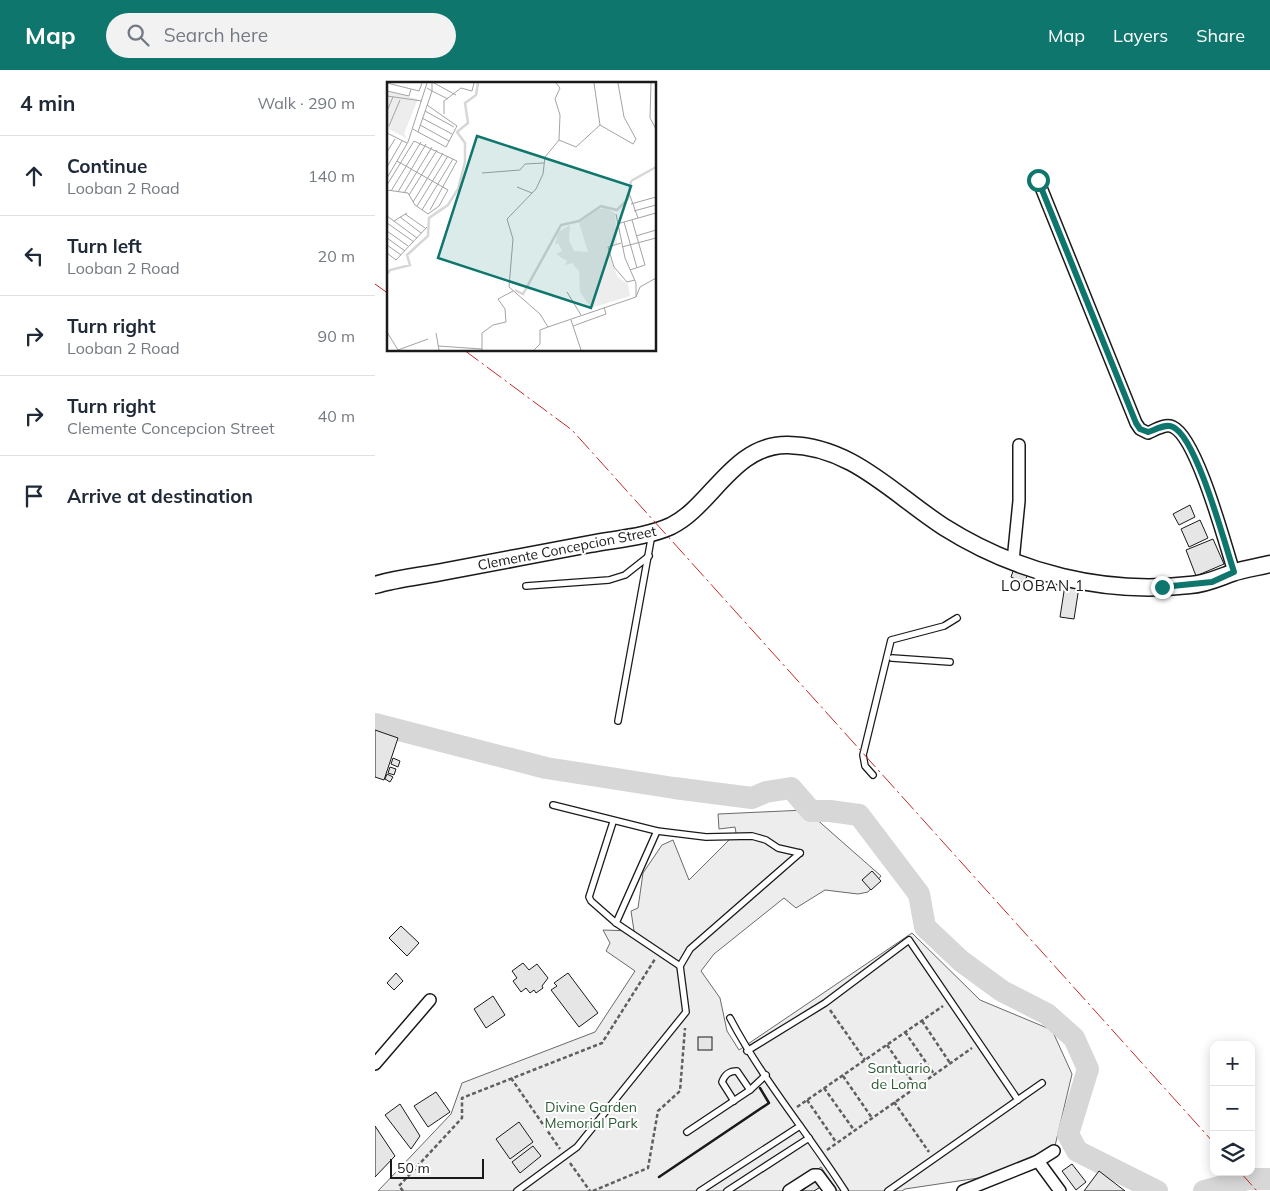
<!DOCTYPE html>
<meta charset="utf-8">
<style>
body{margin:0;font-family:Mulish,sans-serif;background:#f2f2f3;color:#1f2937}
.controls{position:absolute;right:15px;bottom:15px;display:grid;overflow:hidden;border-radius:10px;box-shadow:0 2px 12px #0003}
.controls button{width:45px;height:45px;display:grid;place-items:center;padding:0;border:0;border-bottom:1px solid #e0e1e3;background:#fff;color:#1f2937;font:25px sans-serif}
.scale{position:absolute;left:15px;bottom:12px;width:94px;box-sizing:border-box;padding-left:5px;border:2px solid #1a1a1a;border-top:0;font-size:14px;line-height:18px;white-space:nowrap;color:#1a1a1a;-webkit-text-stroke:4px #fff;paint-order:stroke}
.stop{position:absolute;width:15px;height:15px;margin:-11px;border:4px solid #0f766e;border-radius:50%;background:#fff}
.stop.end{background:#0f766e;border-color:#fff;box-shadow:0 1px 5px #0008}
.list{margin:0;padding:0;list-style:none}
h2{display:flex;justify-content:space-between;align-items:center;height:65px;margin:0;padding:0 20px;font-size:21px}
h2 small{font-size:16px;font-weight:400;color:#747a83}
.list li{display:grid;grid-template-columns:32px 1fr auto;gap:15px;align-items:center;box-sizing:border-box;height:80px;padding:0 20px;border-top:1px solid #e0e1e3}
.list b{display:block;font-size:19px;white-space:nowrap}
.list p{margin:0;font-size:16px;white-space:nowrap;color:#747a83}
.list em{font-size:16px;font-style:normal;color:#747a83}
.icon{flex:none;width:28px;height:28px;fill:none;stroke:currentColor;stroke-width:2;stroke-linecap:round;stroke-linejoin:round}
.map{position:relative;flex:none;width:895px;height:1121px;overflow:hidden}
header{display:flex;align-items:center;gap:30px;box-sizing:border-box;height:70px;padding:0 25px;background:#0f766e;color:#fff}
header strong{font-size:24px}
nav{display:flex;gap:28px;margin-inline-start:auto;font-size:18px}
.search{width:350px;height:45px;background:#f2f2f3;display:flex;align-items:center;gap:12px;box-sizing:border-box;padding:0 18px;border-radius:28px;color:#747a83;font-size:19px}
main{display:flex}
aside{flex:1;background:#fff}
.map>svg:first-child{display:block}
</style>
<header>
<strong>Map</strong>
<div class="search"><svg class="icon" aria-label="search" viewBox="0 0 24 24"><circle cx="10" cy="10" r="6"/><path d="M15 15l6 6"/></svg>Search here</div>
<nav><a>Map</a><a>Layers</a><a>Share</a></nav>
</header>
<main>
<aside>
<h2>4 min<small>Walk · 290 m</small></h2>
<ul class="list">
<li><svg class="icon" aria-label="ahead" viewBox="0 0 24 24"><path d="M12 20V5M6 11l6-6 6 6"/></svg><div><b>Continue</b><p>Looban 2 Road</p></div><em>140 m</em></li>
<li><svg class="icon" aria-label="left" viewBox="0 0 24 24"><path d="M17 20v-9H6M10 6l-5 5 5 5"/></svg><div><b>Turn left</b><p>Looban 2 Road</p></div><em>20 m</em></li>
<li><svg class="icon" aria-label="right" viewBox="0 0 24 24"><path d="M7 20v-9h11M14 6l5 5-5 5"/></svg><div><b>Turn right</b><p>Looban 2 Road</p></div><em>90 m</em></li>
<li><svg class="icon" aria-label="right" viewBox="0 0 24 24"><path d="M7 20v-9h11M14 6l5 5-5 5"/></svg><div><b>Turn right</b><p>Clemente Concepcion Street</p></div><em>40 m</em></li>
<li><svg class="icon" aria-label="arrive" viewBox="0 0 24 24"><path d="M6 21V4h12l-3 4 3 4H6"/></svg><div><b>Arrive at destination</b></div></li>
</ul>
</aside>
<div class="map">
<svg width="895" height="1121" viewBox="0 0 895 1121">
<rect width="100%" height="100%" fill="#fff"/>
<polygon fill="#ededed" stroke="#6a6a6a" points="431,740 506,806 493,822 483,824 450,820 421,838 409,828 339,884 326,901 345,928 352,961 364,980 537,863 605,930 677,960 697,1004 680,1076 617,1106 530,1119 527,1121 462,1121 446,1097 410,1121 3,1121 76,1044 87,1013 220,962 260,901 231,881 235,873 228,860 259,861 256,841 263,838 268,803 287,775 298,770 314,810 361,763 360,757 344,759 343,744"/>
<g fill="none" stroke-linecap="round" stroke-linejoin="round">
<g stroke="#d7d7d7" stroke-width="22">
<polyline points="0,654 171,698 299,718 377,728 391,722 416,718 436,741 455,741 484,745 544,824 550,857 586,891 627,921 672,944 699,968 713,999 693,1064 702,1081 782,1121"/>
<polyline points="829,1121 873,1109 895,1109"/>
</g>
</g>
<g fill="#e6e6e6" stroke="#1a1a1a">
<polygon points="815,435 820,447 804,455 798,444"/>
<polygon points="825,450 833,468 814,477 806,459"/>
<polygon points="838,469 849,494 821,506 811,480"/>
<polygon points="639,498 653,504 649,513 636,507"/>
<polygon points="690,515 704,517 699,549 685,547"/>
<polygon points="0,660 23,668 9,710 0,707"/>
<polygon points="18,688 25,691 23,697 16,694"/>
<polygon points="15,697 21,699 19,705 13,703"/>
<polygon points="12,704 18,707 15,712 10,709"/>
<polygon points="497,801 506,811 496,820 487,810"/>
<polygon points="26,856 44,873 32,886 14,868"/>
<polygon points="148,893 154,900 162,894 173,908 167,916 168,918 161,923 159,920 155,923 151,918 146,922 138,911 142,908 137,901"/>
<polygon points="21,903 28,911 19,920 12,913"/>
<polygon points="193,903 223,943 204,957 176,920 182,916 179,913"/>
<polygon points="118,926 130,945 111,958 99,939"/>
<rect x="323" y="967" width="14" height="13"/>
<polygon points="61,1022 75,1042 53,1057 39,1036"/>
<polygon points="25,1034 45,1066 36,1079 10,1045"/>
<polygon points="144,1052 158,1072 135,1089 121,1069"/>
<polygon points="0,1056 20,1086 0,1107"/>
<polygon points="158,1076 166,1086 145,1103 137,1092"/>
<polygon points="697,1094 711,1112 701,1120 687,1101"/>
<polygon points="724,1101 750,1121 709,1121"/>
<polygon points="442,1109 447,1116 439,1121 427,1121"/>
</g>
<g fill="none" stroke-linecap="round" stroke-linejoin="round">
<g stroke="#1a1a1a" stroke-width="8">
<g id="lane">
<polyline points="151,516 234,510 250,505 274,486"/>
<polyline points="517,588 575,592"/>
<polyline points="243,651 277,464"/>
<polyline points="498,705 490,696 488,685 516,570 569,556 582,548"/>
<polyline points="178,735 282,761 331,767 377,766 391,770 403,778 425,783"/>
<polyline points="238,752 214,827 216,831 241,853 305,896"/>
<polyline points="241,853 282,761"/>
<path d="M355,948C387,1009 433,1063 470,1121"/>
<polyline points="372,981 450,933 534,870 643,1030"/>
<path d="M359,1031L347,1012C350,1004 354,1001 362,1001L375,1020"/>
<polyline points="312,1062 375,1020 391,1005"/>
<polyline points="142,1121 202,1077 311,942 305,896 315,879 425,783"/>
<polyline points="325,1121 425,1056"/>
<polyline points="352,1121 434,1068"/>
<polyline points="513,1121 667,1013"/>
</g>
</g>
<g stroke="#1a1a1a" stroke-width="14">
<g id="street">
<path d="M663,110L761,353L765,359L773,363C780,360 791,353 798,357C822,368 850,474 859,502"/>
<polyline points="638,491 644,431 644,375"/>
<polyline points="0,994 55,930"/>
<polyline points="663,1091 685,1121"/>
<polyline points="414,1121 439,1105 443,1105 455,1121"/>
<polyline points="588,1121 663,1091 679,1081"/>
</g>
</g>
<g stroke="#1a1a1a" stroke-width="19">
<path id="secondary" d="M0,515C23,508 48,506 72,501C120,492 167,483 215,474C241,469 272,467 296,456C337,436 358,374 413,375C477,376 518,424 569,457C642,503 729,525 815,515C831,514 843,508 857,503C869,499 883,497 895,494"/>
</g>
<g stroke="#5f5f5f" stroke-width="2.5" stroke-dasharray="4 2.5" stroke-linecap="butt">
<polyline points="455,940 490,990"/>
<polyline points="547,951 575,993"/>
<polyline points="530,962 559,1004"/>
<polyline points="512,975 541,1017"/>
<polyline points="468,1006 497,1048"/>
<polyline points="136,1008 185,1079"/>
<polyline points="449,1018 479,1060"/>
<polyline points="432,1030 461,1072"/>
<polyline points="519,1032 554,1082"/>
<polyline points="422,1037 568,936"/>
<polyline points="452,1080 597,978"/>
<polyline points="195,1093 215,1121"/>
<polyline points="28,1121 24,1116 87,1048 87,1028 227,973 280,889"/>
<polyline points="218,1121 273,1098 283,1041 305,1021 310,958"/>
</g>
<use href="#lane" stroke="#fff" stroke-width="5.5"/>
<use href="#street" stroke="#fff" stroke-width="11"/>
<use href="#secondary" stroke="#fff" stroke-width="16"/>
<polyline stroke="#1a1a1a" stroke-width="2.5" points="284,1107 394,1033 385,1018"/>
<g stroke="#c62828" stroke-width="1" stroke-dasharray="18 4 2.5 4" stroke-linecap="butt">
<polyline points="0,214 14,224"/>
<polyline points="89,280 197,360 839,1073"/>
<polyline points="865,1102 882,1121"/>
</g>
</g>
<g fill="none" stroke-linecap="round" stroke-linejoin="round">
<path stroke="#0f766e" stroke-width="6" d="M663,110L761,353L765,359L773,362C780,360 791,353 798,357C822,368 850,475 859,502L837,512L787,517"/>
</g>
<g text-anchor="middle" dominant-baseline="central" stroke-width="4" stroke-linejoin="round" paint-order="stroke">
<g font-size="14" fill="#1a1a1a" stroke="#fff">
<text transform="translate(192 478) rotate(-11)">Clemente Concepcion Street</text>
</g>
<g font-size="14" fill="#2b5a34" stroke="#fff">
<text x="524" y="998">Santuario<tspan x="524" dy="16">de Loma</tspan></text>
<text x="216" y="1037">Divine Garden<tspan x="216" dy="16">Memorial Park</tspan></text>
</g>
<g font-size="15" letter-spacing="1" fill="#1a1a1a" stroke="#fff">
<text x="668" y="515">LOOBAN 1</text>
</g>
</g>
<g transform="translate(12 12)">
<rect width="269" height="269" fill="#fff"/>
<path d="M0,9L31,17L17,52L21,57L0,46ZM219,126L228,131L230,162L221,164L226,184L231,195L241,202L243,214L204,226L193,210L192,189L185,181L178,183L180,179L169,172L175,169L171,161L168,163L171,150L183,143L182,158L187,169L201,170L192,141L212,127Z" fill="#ededed"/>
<path fill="none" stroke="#d7d7d7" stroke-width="2.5" d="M78,80V61L70,50L81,41L78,21L89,13L91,1M244,99L269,85M0,192L3,188L23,183L20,173L41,154L42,136L61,123L71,107L78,80M128,208L136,212L174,143L192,139L214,124L230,128L241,117L244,99"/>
<path fill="none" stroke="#a3a3a3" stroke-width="1" d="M0,1L32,9L35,1M45,1V9L61,17M47,1L69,13M169,1L173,6L168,17L173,33L172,58L158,75L156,92L149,107L120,137L126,157L122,205L153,232L161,245L249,215L253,205L269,196M207,1L213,43L246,62L249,57L237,35L231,1M264,1L263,36L269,47M0,9L22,14L24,7M0,14L35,19M0,29L6,15M38,29L67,45M57,32V19L74,6L85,9L87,1M35,36L65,52M33,43L62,59M2,44L13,18M26,47L31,50L45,9L40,6M31,50L59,65L70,44L40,23M0,51L20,61M172,58L189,65L213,43M0,70L8,57M0,85L15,59M95,91L133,88L138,82L157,81M0,96L21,60L40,1M0,103L27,59L70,79L43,128M130,105L145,111M0,108L21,111L28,123L41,132L52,124L61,108L10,79M4,109L34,60M11,110L39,62M17,111L45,65M242,111L251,136M22,113L50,68M26,120L56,71M244,122L269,115M30,124L61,74M35,128L66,77M247,129L269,123M18,132L38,146M229,132L238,176L249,201V215M0,134L30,156M13,135L34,151M7,139L20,131M237,140L250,186M0,141L27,160M230,142L269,131M0,149L21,164M249,154L269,148M0,156L18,169M234,161L221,165L227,185L240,200L248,198M0,163L14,173M235,165L269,156M0,171L9,178L40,145M243,188L258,183L245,138M180,210L194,233M184,238L194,268M186,244L219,232L217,225M0,250L11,268M49,251L52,268M51,264L95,267M11,268L41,257M95,268V251L106,243L119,240L118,227L111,217L126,209M147,268L153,262V248L161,245"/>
<path fill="#0f766e" fill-opacity="0.15" stroke="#0f766e" stroke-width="2.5" d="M90,54L244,104L204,226L51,176Z"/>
<rect width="269" height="269" fill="none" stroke="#1a1a1a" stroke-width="2.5"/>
</g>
</svg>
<div class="controls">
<button>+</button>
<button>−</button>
<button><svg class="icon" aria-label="layers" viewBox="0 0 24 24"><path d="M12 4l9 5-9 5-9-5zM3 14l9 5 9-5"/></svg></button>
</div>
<div class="scale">50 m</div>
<div class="stop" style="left:663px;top:110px"></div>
<div class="stop end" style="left:787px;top:517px"></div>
</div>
</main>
